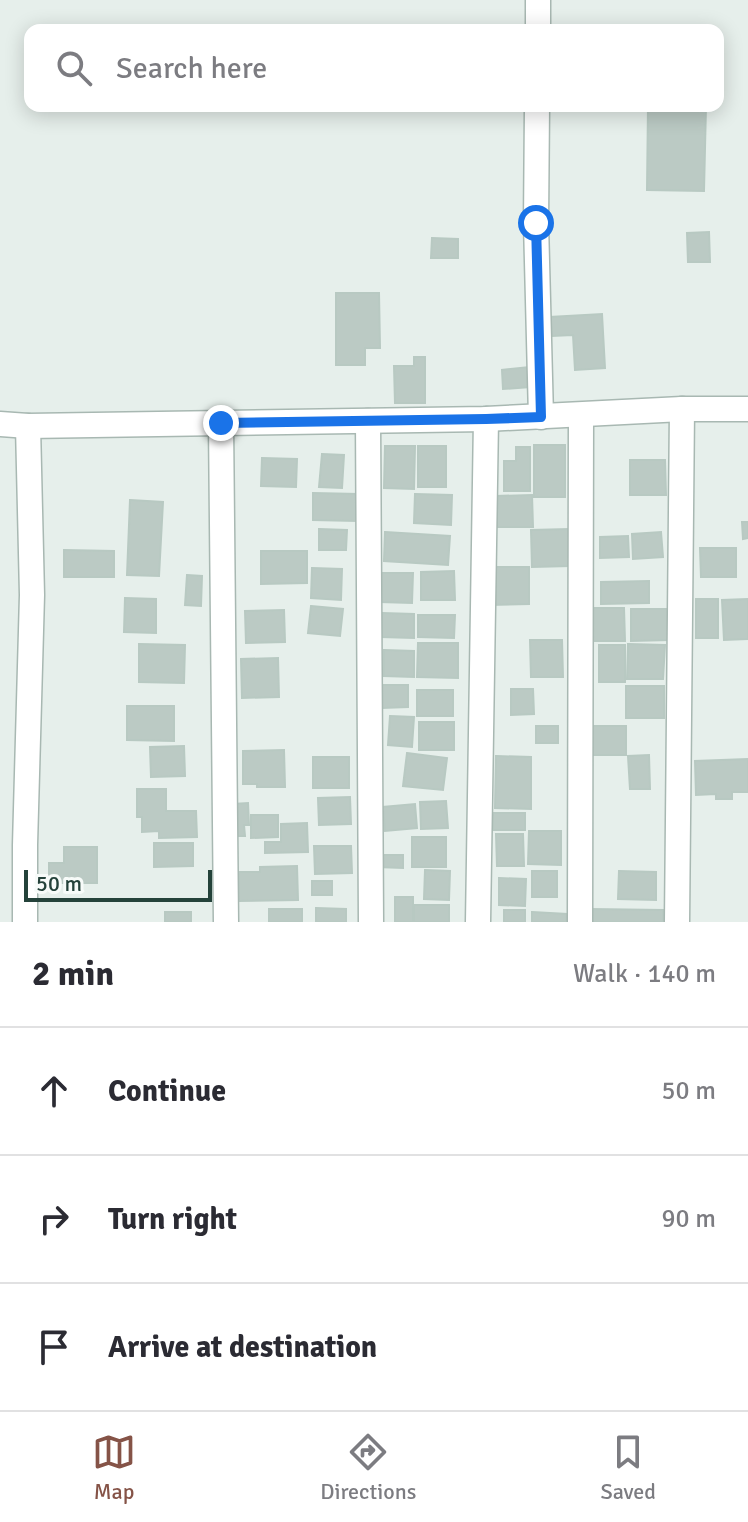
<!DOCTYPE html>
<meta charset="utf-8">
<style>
body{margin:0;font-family:Signika,sans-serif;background:#f7f7f7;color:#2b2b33}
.scale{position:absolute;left:24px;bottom:20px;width:188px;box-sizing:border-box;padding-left:8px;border:4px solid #24423a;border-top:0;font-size:22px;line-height:28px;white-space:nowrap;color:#24423a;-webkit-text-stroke:6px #f7fbf9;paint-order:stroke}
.stop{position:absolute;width:24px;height:24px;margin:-18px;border:6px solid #1a73e8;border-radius:50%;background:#fff}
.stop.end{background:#1a73e8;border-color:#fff;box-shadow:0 2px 8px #0008}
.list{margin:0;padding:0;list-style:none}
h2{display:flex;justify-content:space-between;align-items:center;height:104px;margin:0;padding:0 32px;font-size:34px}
h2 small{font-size:26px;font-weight:400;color:#7c7c81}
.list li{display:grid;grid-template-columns:52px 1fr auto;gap:24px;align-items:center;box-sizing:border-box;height:128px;padding:0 32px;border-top:2px solid #e1e1e2}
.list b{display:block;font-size:30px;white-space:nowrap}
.list em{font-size:26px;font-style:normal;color:#7c7c81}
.icon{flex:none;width:44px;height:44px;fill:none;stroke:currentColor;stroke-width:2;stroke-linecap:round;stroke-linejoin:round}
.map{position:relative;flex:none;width:748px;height:922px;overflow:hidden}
.search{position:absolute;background:#fff;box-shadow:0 4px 20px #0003;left:24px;right:24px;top:24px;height:88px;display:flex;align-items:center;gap:20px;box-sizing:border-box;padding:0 28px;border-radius:16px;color:#7c7c81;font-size:30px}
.sheet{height:488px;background:#fff}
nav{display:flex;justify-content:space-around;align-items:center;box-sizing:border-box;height:112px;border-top:2px solid #e1e1e2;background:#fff;font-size:22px;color:#7c7c81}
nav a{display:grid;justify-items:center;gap:4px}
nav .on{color:#855347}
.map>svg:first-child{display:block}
</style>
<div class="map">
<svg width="748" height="922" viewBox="0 0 748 922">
<rect width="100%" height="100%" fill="#e6efeb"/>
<g fill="#bbcac4" stroke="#b8c9c2" stroke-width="2">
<polygon points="648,106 706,106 704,191 647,190"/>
<polygon points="709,232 710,262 688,262 687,233"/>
<polygon points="432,238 458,239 458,258 431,258"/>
<polygon points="336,293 379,293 380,348 365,348 365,365 336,365"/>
<polygon points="602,314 605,368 575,370 573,335 552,336 550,317"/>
<polygon points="414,357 425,357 425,403 395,403 394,366 414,366"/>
<polygon points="529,367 530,387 503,389 502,370"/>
<rect x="534" y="445" width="31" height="52"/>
<polygon points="385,446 415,446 414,489 384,488"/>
<rect x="418" y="446" width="28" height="41"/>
<polygon points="516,447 530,447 530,491 504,491 504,461 516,461"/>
<polygon points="322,454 344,455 342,488 319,487"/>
<polygon points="262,458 297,459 296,487 261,486"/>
<polygon points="630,460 665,460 666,495 630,495"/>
<polygon points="313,493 358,494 357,521 313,520"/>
<polygon points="415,494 452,495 451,525 414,523"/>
<polygon points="532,495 533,527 497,527 496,496"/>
<polygon points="130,500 163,502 159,576 127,575"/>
<polygon points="742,522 748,522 748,538 743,539"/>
<polygon points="319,529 347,530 346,550 319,550"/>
<polygon points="569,529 570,566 532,567 531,530"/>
<polygon points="385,532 450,536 448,565 384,561"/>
<polygon points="661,532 663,557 633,559 632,534"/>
<polygon points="628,536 629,557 600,558 600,537"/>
<polygon points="700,548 736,548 736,577 701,577"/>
<polygon points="64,550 114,551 114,577 64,577"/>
<polygon points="261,551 307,551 307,583 261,584"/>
<polygon points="492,567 529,567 529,604 489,605"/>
<polygon points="312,568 342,569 341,600 311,598"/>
<polygon points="454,571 455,600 421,600 421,572"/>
<polygon points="380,573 413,573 412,603 380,602"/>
<polygon points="187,575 202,576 201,606 185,605"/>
<polygon points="649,581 649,603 601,604 601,582"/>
<polygon points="125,598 156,599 156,633 124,632"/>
<rect x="696" y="599" width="22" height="39"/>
<polygon points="748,599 748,639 724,640 722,600"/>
<polygon points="311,606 343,609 340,636 308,633"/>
<polygon points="590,608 624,608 625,641 590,641"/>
<polygon points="631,609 669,609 670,640 631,641"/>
<polygon points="284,610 285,642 246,643 245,611"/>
<polygon points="382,613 414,614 414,638 381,637"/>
<polygon points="418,615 455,615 454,638 418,637"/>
<polygon points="530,640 562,640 563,677 531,677"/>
<polygon points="418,643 458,643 458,678 417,677"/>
<polygon points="139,644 185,645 184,683 139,682"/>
<polygon points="628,644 665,645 663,679 627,679"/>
<rect x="599" y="645" width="26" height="37"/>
<polygon points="384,650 414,651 414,677 384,676"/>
<polygon points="278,658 279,697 242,698 241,659"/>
<polygon points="382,685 408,685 408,707 382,708"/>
<rect x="626" y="686" width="38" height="32"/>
<polygon points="511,689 533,689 534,714 511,715"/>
<rect x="417" y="690" width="36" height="26"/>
<polygon points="127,706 174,706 174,741 127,740"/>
<polygon points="390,716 414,717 412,747 388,745"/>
<rect x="419" y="722" width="35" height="28"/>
<rect x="536" y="726" width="22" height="17"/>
<rect x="590" y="726" width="36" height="29"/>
<polygon points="184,746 185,776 151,777 150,747"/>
<polygon points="284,750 285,787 257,787 257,784 243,784 243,751"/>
<polygon points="407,753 447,758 443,790 403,786"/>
<polygon points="649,755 650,789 630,789 628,756"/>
<polygon points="496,756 531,757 531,809 495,808"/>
<rect x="313" y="757" width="36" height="31"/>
<polygon points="748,759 748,792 732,792 732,799 716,799 716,794 696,795 695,761"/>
<polygon points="137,789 166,789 166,811 196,811 197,837 159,838 159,831 142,832 142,817 137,817"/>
<polygon points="350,797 351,824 319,825 318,798"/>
<polygon points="446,801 448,828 421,829 420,802"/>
<polygon points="248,803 249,825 244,825 245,836 234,836 233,804"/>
<polygon points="415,804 417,828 385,831 383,807"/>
<rect x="493" y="813" width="32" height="17"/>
<polygon points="251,815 278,815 278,837 251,838"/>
<polygon points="307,823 308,852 265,853 265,842 281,842 281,824"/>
<polygon points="529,831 561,831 561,865 528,864"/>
<polygon points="496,834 523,834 524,866 497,866"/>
<rect x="412" y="837" width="34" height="30"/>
<polygon points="154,843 193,843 193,866 154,867"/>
<polygon points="314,846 351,846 352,873 315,874"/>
<polygon points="64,847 97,847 97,883 49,883 49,863 64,863"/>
<polygon points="378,855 403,855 403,868 377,867"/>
<polygon points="297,866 298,900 239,901 239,872 260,872 260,867"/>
<polygon points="425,870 450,871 449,900 424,899"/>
<rect x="532" y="871" width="25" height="26"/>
<polygon points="619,871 656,872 656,900 618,899"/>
<polygon points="499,878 526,879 525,906 499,905"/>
<rect x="312" y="881" width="20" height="14"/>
<rect x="395" y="897" width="18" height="25"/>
<rect x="414" y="905" width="35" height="17"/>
<polygon points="316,908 346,909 346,922 316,922"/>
<rect x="269" y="909" width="33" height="13"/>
<polygon points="590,909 663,910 663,922 590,922"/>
<rect x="504" y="910" width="21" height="12"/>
<rect x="165" y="912" width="26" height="10"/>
<polygon points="532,912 567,914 566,922 532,922"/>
</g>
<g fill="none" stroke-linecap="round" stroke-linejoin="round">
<g stroke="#a8b8b2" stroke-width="27">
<g id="minor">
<polyline points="538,30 538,0"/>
<polyline points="537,106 536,223 541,417"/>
<polyline points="368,421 371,922"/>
<polyline points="221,423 226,922"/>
<polyline points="0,424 28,426 486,419 682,409 748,409"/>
<polyline points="25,922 25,845 32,595 28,426"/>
<polyline points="478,922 486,419"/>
<polyline points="580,922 581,415"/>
<polyline points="677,922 682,409"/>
</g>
</g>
<use href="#minor" stroke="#fff" stroke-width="24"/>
</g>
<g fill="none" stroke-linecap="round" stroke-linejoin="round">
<polyline stroke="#1a73e8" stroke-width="10" points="221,423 486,419 541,417 536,223"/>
</g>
</svg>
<div class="scale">50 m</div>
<div class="stop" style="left:536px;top:223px"></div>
<div class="stop end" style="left:221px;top:423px"></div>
<div class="search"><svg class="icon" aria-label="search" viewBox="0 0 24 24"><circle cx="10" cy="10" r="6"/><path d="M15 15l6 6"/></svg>Search here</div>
</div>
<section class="sheet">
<h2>2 min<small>Walk · 140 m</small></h2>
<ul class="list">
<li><svg class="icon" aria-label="ahead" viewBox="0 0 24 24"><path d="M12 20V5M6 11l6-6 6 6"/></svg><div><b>Continue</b></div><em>50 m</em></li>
<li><svg class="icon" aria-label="right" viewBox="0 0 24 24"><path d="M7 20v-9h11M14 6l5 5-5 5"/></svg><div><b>Turn right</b></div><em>90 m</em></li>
<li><svg class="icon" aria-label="arrive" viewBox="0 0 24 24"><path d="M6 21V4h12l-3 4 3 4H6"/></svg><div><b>Arrive at destination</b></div></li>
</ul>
</section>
<nav>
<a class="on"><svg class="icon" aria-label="map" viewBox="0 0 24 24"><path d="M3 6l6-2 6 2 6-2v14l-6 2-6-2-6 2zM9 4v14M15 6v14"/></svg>Map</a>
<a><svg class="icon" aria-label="directions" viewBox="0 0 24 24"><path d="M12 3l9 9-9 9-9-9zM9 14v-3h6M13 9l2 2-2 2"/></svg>Directions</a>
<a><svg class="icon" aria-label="saved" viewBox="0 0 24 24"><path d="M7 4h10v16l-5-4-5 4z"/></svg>Saved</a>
</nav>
